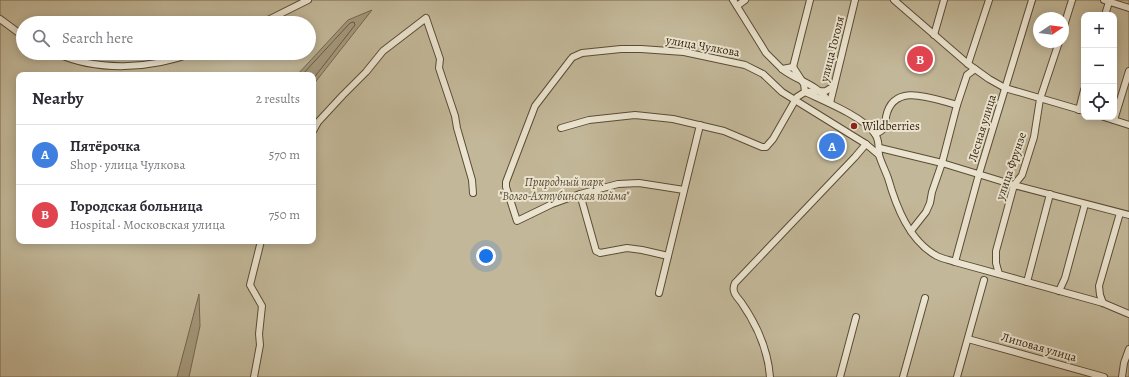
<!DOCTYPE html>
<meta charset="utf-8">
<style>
body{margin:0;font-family:Alegreya,serif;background:#f7f7f7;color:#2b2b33}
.controls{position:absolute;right:12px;top:12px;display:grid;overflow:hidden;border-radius:8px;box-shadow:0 2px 10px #0003}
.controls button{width:36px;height:36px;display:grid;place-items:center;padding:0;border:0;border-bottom:1px solid #e1e1e2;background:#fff;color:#2b2b33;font:20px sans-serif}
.compass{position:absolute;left:1033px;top:12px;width:36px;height:36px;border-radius:50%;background:#fff;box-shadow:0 2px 10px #0003;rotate:77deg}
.you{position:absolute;left:486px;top:256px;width:14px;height:14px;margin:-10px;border:3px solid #fff;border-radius:50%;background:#1a73e8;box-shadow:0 0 0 6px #1a73e833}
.badge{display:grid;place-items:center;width:26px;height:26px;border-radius:50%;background:#0f766e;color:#fff;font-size:13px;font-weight:700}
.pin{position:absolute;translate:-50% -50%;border:2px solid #fff;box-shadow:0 1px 4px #0006}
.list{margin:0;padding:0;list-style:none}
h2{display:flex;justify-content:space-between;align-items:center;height:52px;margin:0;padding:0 16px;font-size:17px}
h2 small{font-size:13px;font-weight:400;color:#7c7c81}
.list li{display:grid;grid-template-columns:26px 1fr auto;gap:12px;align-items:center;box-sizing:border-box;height:60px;padding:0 16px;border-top:1px solid #e1e1e2}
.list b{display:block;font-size:15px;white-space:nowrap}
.list p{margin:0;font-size:13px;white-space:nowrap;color:#7c7c81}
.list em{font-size:13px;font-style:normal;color:#7c7c81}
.icon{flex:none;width:22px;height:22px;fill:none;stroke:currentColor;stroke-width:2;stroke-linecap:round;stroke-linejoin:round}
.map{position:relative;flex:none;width:1129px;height:377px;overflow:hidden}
.search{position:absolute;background:#fff;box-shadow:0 2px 10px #0003;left:16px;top:16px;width:300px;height:44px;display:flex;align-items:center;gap:10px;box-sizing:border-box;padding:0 14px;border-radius:22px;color:#7c7c81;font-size:15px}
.panel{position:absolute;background:#fff;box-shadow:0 2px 10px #0003;left:16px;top:72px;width:300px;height:172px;border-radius:8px}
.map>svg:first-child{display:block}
</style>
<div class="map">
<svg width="1129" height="377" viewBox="0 0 1129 377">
<rect width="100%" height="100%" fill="#e0d6b6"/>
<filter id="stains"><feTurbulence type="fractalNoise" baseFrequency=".005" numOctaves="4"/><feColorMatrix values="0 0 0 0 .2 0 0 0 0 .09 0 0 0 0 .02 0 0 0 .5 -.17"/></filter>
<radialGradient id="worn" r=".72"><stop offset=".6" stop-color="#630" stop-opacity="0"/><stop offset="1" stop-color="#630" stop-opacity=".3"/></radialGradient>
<path fill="#c2b798" stroke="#786a50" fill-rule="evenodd" d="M0,0H1129V377H0ZM1084,15H1114V117H1084ZM1039,18H1063V42H1039ZM23,23H309V53H23ZM19,75H313V241H19Z"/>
<g fill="#a4977b" stroke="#75674d">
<polygon points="372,10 313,85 313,75 297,75 348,20"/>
<polygon points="199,294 200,326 189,377 177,377"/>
</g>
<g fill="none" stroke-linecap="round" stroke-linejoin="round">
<polyline stroke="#6a5a42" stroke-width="1" points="302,75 350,23 354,22 355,25 313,79"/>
<g stroke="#5b4c34" stroke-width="8">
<g id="minor">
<path d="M733,0L758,40L766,53L782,69L793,67L804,84L805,92C824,101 864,117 875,134C880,141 878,147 879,155C881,162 885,170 888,178C896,206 909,241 937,256C943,259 949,260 955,262L1103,303L1129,314"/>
<polyline points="894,0 968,64 989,79 1005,88 1084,111"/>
<polyline points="1104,0 1129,8"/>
<polyline points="737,6 745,0"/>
<polyline points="1105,15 1109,2"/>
<polyline points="0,19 23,36"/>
<polyline points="262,23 308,0"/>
<polyline points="1063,29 1072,0"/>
<polyline points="934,35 944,0"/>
<path d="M56,53C98,72 150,69 193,53"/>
<polyline points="573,57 582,53 621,49 641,49 684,52 745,65 763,74 782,92 866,144 879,155"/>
<polyline points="571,59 535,106 506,182 506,187 517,221 552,204 580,194 618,184 639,183 684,190"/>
<polyline points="968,64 989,0"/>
<polyline points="793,67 810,0"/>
<path d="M782,69C799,82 816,83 829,102"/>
<polyline points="830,103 855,0"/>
<polyline points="1079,110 1084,90"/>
<polyline points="1104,117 1129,125"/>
<polyline points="1114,120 1129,71"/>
<polyline points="561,128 589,120 635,115 673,119 724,131 762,147 766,147 773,139 797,97 805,92 826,91 834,86"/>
<polyline points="313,131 318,122 343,95 366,72 383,51 426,18 440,59 439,68 455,116 457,128 472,180 473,193"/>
<path d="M875,134C885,130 885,127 886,117C893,81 933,99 957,105"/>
<polyline points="880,148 942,163 1014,185 1129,215"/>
<polyline points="580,194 596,251 600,253 627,248 642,250 668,256"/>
<polyline points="911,231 926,212 930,203 932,192 942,163 957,105 967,75 975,69"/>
<polyline points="955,262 979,174 1032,0"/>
<polyline points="999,274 996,263 996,251 1014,185 1022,175 1034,137 1040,99 1059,42"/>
<polyline points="1027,282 1050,194"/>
<polyline points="1059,291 1065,278 1085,204"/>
<polyline points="659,293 700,125"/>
<polyline points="1103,303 1100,295 1099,286 1120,213"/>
<polyline points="968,339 1104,377"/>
<polyline points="254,377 260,345 259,334 262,306 250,285 261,241"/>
<path d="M770,377C768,349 757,325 741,302C736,296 731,291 735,283L855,157L866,144"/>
<polyline points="840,377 856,317"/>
<polyline points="903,377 925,298"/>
<polyline points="957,377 984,280"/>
<polyline points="1122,377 1124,363 1129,349"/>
</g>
</g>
<use href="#minor" stroke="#ebe4d0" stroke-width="6"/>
</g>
<circle fill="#8f2418" stroke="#ebe4d0" stroke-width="1.5" cx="854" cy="126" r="4"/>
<g text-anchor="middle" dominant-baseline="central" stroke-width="4" stroke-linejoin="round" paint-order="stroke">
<g font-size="12" fill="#2f1e08" stroke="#ebe4d0">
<text transform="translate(703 46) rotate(10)">улица Чулкова</text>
<text transform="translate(832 49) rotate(-76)">улица Гоголя</text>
<text transform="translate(982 128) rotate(-73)">Лесная улица</text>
<text transform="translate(1011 166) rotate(-71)">улица Фрунзе</text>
<text transform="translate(1039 347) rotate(16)">Липовая улица</text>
</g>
<g font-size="12" fill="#2f1e08" stroke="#ebe4d0" text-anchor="start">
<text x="862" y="126">Wildberries</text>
</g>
<g font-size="12" font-style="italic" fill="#5b4c33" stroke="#ebe4d0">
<text x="564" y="182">Природный парк<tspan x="564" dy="14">"Волго-Ахтубинская пойма"</tspan></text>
</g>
</g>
<rect width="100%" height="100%" filter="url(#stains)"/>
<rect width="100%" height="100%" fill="url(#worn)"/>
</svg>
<div class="controls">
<button>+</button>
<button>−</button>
<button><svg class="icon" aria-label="locate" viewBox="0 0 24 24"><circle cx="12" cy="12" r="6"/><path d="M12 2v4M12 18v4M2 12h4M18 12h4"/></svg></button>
</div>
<svg class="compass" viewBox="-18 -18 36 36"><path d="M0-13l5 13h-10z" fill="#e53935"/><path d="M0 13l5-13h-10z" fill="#7c7c81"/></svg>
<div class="you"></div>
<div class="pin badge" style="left:832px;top:146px;background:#3f7fe0">A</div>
<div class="pin badge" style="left:920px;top:59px;background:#e0444e">B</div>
<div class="search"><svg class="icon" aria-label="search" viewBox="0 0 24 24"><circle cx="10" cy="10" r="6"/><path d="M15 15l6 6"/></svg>Search here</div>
<section class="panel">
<h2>Nearby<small>2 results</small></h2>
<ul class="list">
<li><span class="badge" style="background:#3f7fe0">A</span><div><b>Пятёрочка</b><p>Shop · улица Чулкова</p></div><em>570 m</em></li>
<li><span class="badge" style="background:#e0444e">B</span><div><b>Городская больница</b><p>Hospital · Московская улица</p></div><em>750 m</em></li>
</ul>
</section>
</div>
